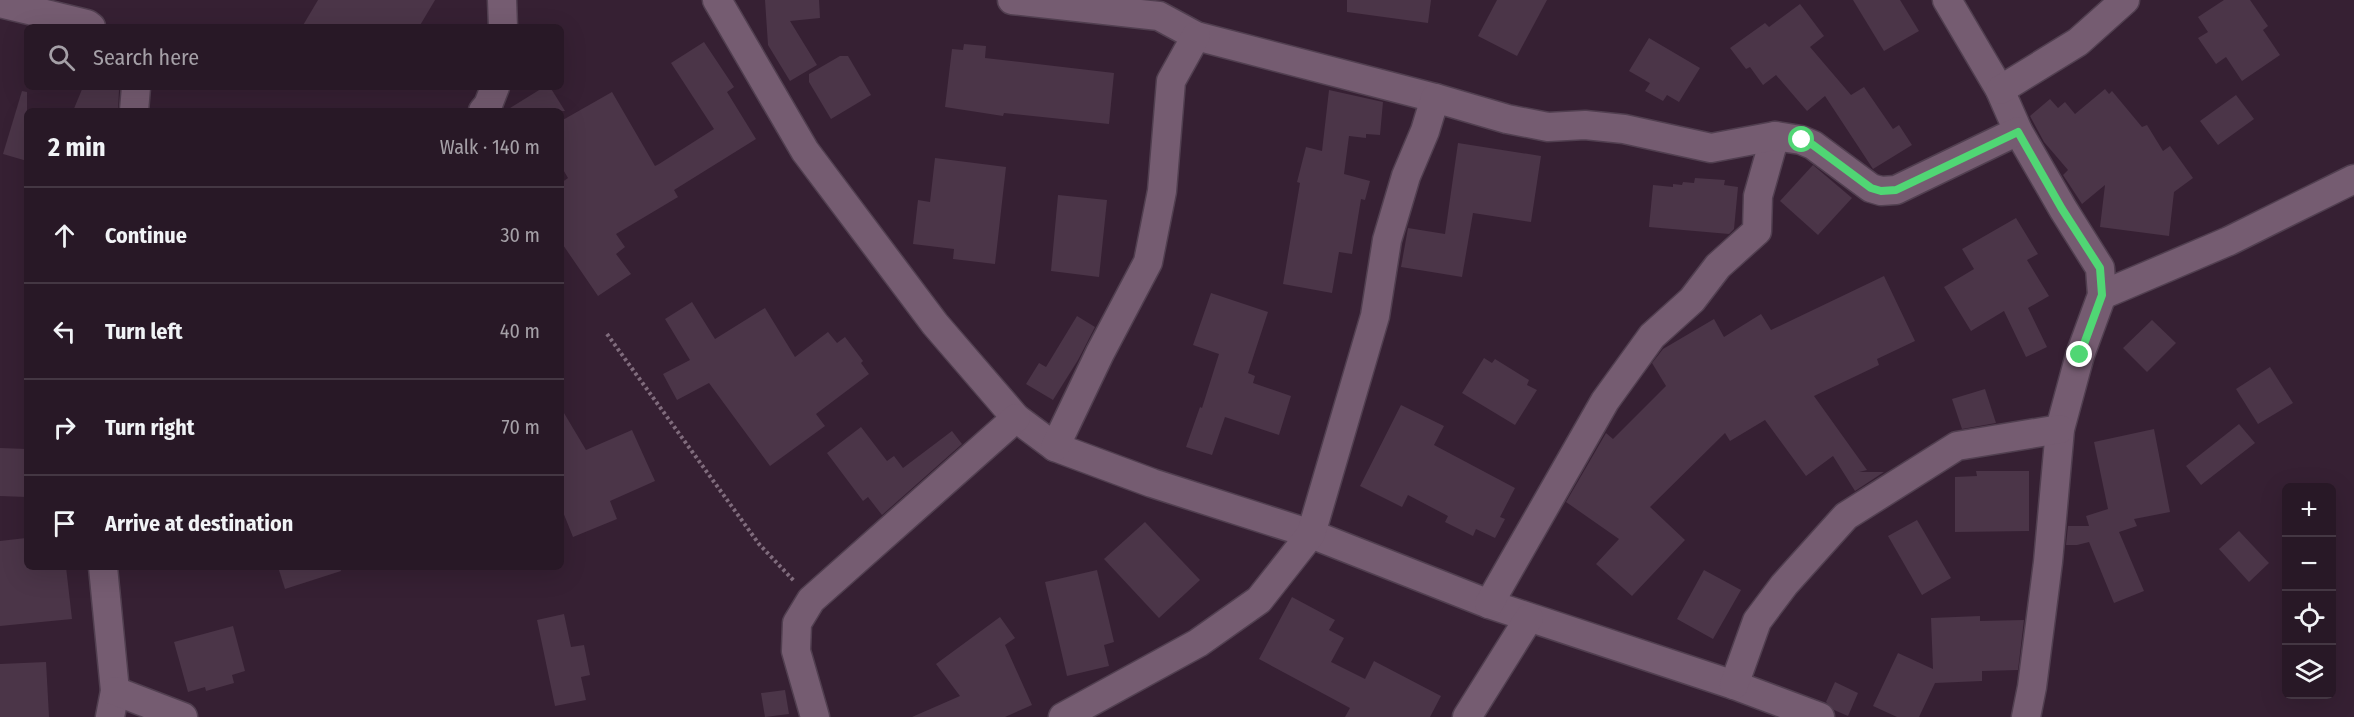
<!DOCTYPE html>
<meta charset="utf-8">
<style>
body{margin:0;font-family:"Fira Sans Condensed",sans-serif;background:#30212e;color:#f1f3f6}
.controls{position:absolute;right:18px;bottom:18px;display:grid;overflow:hidden;border-radius:9px;box-shadow:0 6px 24px #0002}
.controls button{width:54px;height:54px;display:grid;place-items:center;padding:0;border:0;border-bottom:2px solid #443743;background:#281826;color:#f1f3f6;font:30px sans-serif}
.stop{position:absolute;width:18px;height:18px;margin:-14px;border:4px solid #50d674;border-radius:50%;background:#fff}
.stop.end{background:#50d674;border-color:#fff;box-shadow:0 2px 6px #0008}
.list{margin:0;padding:0;list-style:none}
h2{display:flex;justify-content:space-between;align-items:center;height:78px;margin:0;padding:0 24px;font-size:26px}
h2 small{font-size:20px;font-weight:400;color:#a5a0a7}
.list li{display:grid;grid-template-columns:39px 1fr auto;gap:18px;align-items:center;box-sizing:border-box;height:96px;padding:0 24px;border-top:2px solid #443743}
.list b{display:block;font-size:22px;white-space:nowrap}
.list em{font-size:20px;font-style:normal;color:#a5a0a7}
.icon{flex:none;width:33px;height:33px;fill:none;stroke:currentColor;stroke-width:2;stroke-linecap:round;stroke-linejoin:round}
.map{position:relative;flex:none;width:2354px;height:717px;overflow:hidden}
.search{position:absolute;background:#281826;box-shadow:0 6px 24px #0002;left:24px;top:24px;width:540px;height:66px;display:flex;align-items:center;gap:15px;box-sizing:border-box;padding:0 21px;border-radius:9px;color:#a5a0a7;font-size:22px}
.panel{position:absolute;background:#281826;box-shadow:0 6px 24px #0002;left:24px;top:108px;width:540px;height:462px;border-radius:9px}
.map>svg:first-child{display:block}
</style>
<div class="map">
<svg width="2354" height="717" viewBox="0 0 2354 717">
<rect width="100%" height="100%" fill="#362033"/>
<g fill="#4b3548">
<polygon points="318,0 435,0 419,27 302,27"/>
<polygon points="765,0 819,0 820,18 790,21 817,65 790,81 768,45"/>
<polygon points="1347,0 1431,0 1428,23 1347,12"/>
<polygon points="1497,0 1547,0 1517,56 1478,36"/>
<polygon points="1853,0 1900,0 1919,31 1884,51"/>
<polygon points="2224,0 2250,0 2268,26 2263,30 2280,55 2242,81 2226,57 2216,64 2198,38 2208,32 2198,17"/>
<polygon points="1800,4 1824,36 1810,47 1851,95 1864,87 1893,129 1899,125 1912,145 1873,169 1825,96 1807,111 1776,75 1763,85 1750,67 1746,69 1730,48 1765,23 1769,27"/>
<polygon points="1649,38 1700,68 1679,102 1667,95 1663,101 1645,91 1650,83 1629,71"/>
<polygon points="704,42 734,87 727,92 756,139 674,190 678,197 616,234 625,247 616,254 631,274 598,296 561,242 561,183 568,178 561,166 561,121 612,92 655,166 659,164 714,129 671,63"/>
<polygon points="964,44 986,46 985,58 1114,73 1109,124 1004,113 1003,116 945,107 952,49 963,50"/>
<polygon points="840,56 848,56 871,95 831,119 809,82 809,74"/>
<polygon points="83,87 119,90 118,111 73,111"/>
<polygon points="544,87 550,87 565,111 505,111"/>
<polygon points="2105,89 2109,94 2112,91 2142,127 2147,125 2163,151 2170,146 2193,178 2174,192 2169,236 2100,227 2105,185 2082,204 2063,175 2068,170 2044,142 2030,116 2050,99 2058,108 2065,102 2075,114"/>
<polygon points="1329,90 1383,102 1380,135 1366,134 1366,138 1349,136 1344,174 1370,181 1365,200 1361,199 1352,254 1339,252 1332,293 1283,284 1300,183 1297,182 1306,147 1322,151"/>
<polygon points="22,91 27,92 27,161 3,154"/>
<polygon points="2236,95 2254,119 2218,145 2200,121"/>
<polygon points="1458,143 1541,156 1531,222 1473,213 1462,277 1401,267 1408,228 1445,234"/>
<polygon points="935,158 1006,167 995,264 953,259 954,249 913,244 918,200 930,202"/>
<polygon points="1813,165 1852,198 1818,235 1780,201"/>
<polygon points="1695,178 1725,180 1724,185 1738,187 1734,229 1729,234 1649,227 1653,185 1673,187 1673,184 1682,185 1683,182 1694,183"/>
<polygon points="1058,195 1107,200 1099,277 1051,271"/>
<polygon points="2016,218 2038,254 2027,260 2049,296 2028,308 2047,347 2026,357 2004,311 1971,331 1944,287 1974,269 1962,249"/>
<polygon points="1884,276 1915,341 1877,359 1879,365 1814,396 1867,470 1859,472 1884,472 1855,491 1833,456 1806,476 1765,420 1730,441 1725,433 1650,507 1685,540 1632,596 1596,564 1619,539 1566,502 1606,433 1613,439 1666,386 1652,363 1663,349 1714,319 1724,337 1761,314 1771,330"/>
<polygon points="1211,293 1268,312 1248,373 1255,376 1253,383 1291,396 1279,435 1225,417 1212,455 1186,447 1200,407 1202,408 1219,354 1193,345"/>
<polygon points="692,302 715,339 765,308 795,357 828,332 837,343 845,337 863,361 861,363 869,374 816,414 825,426 770,466 709,383 677,400 663,374 690,360 665,319"/>
<polygon points="1077,316 1095,327 1078,360 1053,400 1026,384 1039,363 1046,367"/>
<polygon points="2152,320 2176,343 2147,372 2123,348"/>
<polygon points="1484,358 1492,363 1495,359 1529,380 1527,385 1537,390 1515,425 1462,393"/>
<polygon points="2270,367 2293,403 2258,424 2236,389"/>
<polygon points="1985,389 1996,423 1962,429 1952,399"/>
<polygon points="1401,405 1444,426 1434,445 1515,488 1500,517 1505,519 1495,538 1476,529 1473,536 1445,522 1448,516 1408,495 1402,507 1360,486"/>
<polygon points="561,408 586,450 632,430 655,481 610,501 617,519 573,537 561,507"/>
<polygon points="2239,424 2255,443 2201,485 2186,466"/>
<polygon points="861,427 887,461 894,456 903,468 952,431 962,444 882,515 868,497 863,501 827,453"/>
<polygon points="2154,429 2170,512 2134,519 2137,526 2119,532 2144,591 2114,603 2089,542 2077,545 2066,545 2068,526 2089,526 2086,516 2108,509 2094,442"/>
<polygon points="0,448 27,449 27,497 0,496"/>
<polygon points="1976,471 2029,471 2029,531 1955,532 1955,477 1977,476"/>
<polygon points="1917,520 1951,578 1922,595 1888,536"/>
<polygon points="1145,522 1200,580 1159,618 1104,559"/>
<polygon points="2239,531 2269,563 2249,582 2219,549"/>
<polygon points="26,538 27,567 66,567 72,619 0,626 0,541"/>
<polygon points="278,567 340,567 341,571 285,589"/>
<polygon points="1097,570 1114,642 1104,645 1109,666 1067,676 1045,582"/>
<polygon points="1704,570 1741,590 1713,639 1677,619"/>
<polygon points="1292,597 1335,620 1329,630 1344,638 1331,662 1365,679 1374,661 1441,696 1430,717 1345,717 1350,708 1259,659"/>
<polygon points="564,614 571,647 584,645 590,675 581,677 586,700 555,706 537,620"/>
<polygon points="1980,616 1980,621 2024,620 2018,670 1982,671 1982,681 1935,683 1919,717 1897,717 1873,706 1898,653 1933,669 1931,618"/>
<polygon points="1000,617 1015,638 1005,645 1032,705 1005,717 912,717 960,696 936,664"/>
<polygon points="233,626 245,671 232,675 234,683 206,691 205,687 188,692 174,642"/>
<polygon points="46,662 49,717 0,717 0,664"/>
<polygon points="1835,682 1858,693 1848,716 1834,710 1826,702"/>
<polygon points="785,690 789,714 765,717 761,693"/>
</g>
<g fill="none" stroke-linecap="round" stroke-linejoin="round">
<g stroke="#513f50" stroke-width="31">
<g id="street">
<polyline points="502,0 503,27"/>
<polyline points="717,0 805,151 935,324 1016,418 1055,447 1152,483 1311,534 1489,604 1734,685 1820,717"/>
<polyline points="1012,0 1159,16 1196,36 1435,98"/>
<polyline points="1947,0 2000,90 2018,131 2063,209 2100,268 2102,295 2080,355 2060,429 2048,562 2032,687 2026,717"/>
<polyline points="0,3 87,24 91,27"/>
<polyline points="2000,90 2078,42 2125,0"/>
<polyline points="134,111 136,87"/>
<polyline points="483,111 488,105 495,87"/>
<polyline points="2102,295 2229,241 2354,179"/>
<polyline points="1055,447 1100,353 1148,262 1162,191 1171,81 1196,36"/>
<polyline points="103,567 115,691 110,717"/>
<polyline points="1489,604 1605,401 1652,336 1692,300 1718,266 1757,231 1758,196 1775,136"/>
<polyline points="1734,685 1757,621 1784,585 1846,516 1957,446 2060,429"/>
<polyline points="115,691 183,717"/>
<polyline points="815,717 796,651 797,623 811,600 1016,418"/>
<polyline points="1063,717 1198,643 1259,600 1311,534 1375,316 1387,240 1406,176 1425,131 1435,98 1507,119 1548,127 1585,125 1624,129 1711,148 1775,136 1801,140 1813,145 1871,188 1881,191 1896,190 2018,131"/>
<polyline points="1467,717 1529,618"/>
</g>
</g>
<polyline stroke="#806c7d" stroke-width="4" stroke-dasharray="3 3" stroke-linecap="butt" points="607,334 759,544 795,582"/>
<use href="#street" stroke="#755c71" stroke-width="28"/>
</g>
<g fill="none" stroke-linecap="round" stroke-linejoin="round">
<polyline stroke="#50d674" stroke-width="8" points="1802,140 1813,145 1871,188 1881,191 1896,190 2018,132 2062,209 2100,268 2102,295 2080,355"/>
</g>
</svg>
<div class="controls">
<button>+</button>
<button>−</button>
<button><svg class="icon" aria-label="locate" viewBox="0 0 24 24"><circle cx="12" cy="12" r="6"/><path d="M12 2v4M12 18v4M2 12h4M18 12h4"/></svg></button>
<button><svg class="icon" aria-label="layers" viewBox="0 0 24 24"><path d="M12 4l9 5-9 5-9-5zM3 14l9 5 9-5"/></svg></button>
</div>
<div class="stop" style="left:1802px;top:140px"></div>
<div class="stop end" style="left:2080px;top:355px"></div>
<div class="search"><svg class="icon" aria-label="search" viewBox="0 0 24 24"><circle cx="10" cy="10" r="6"/><path d="M15 15l6 6"/></svg>Search here</div>
<section class="panel">
<h2>2 min<small>Walk · 140 m</small></h2>
<ul class="list">
<li><svg class="icon" aria-label="ahead" viewBox="0 0 24 24"><path d="M12 20V5M6 11l6-6 6 6"/></svg><div><b>Continue</b></div><em>30 m</em></li>
<li><svg class="icon" aria-label="left" viewBox="0 0 24 24"><path d="M17 20v-9H6M10 6l-5 5 5 5"/></svg><div><b>Turn left</b></div><em>40 m</em></li>
<li><svg class="icon" aria-label="right" viewBox="0 0 24 24"><path d="M7 20v-9h11M14 6l5 5-5 5"/></svg><div><b>Turn right</b></div><em>70 m</em></li>
<li><svg class="icon" aria-label="arrive" viewBox="0 0 24 24"><path d="M6 21V4h12l-3 4 3 4H6"/></svg><div><b>Arrive at destination</b></div></li>
</ul>
</section>
</div>
